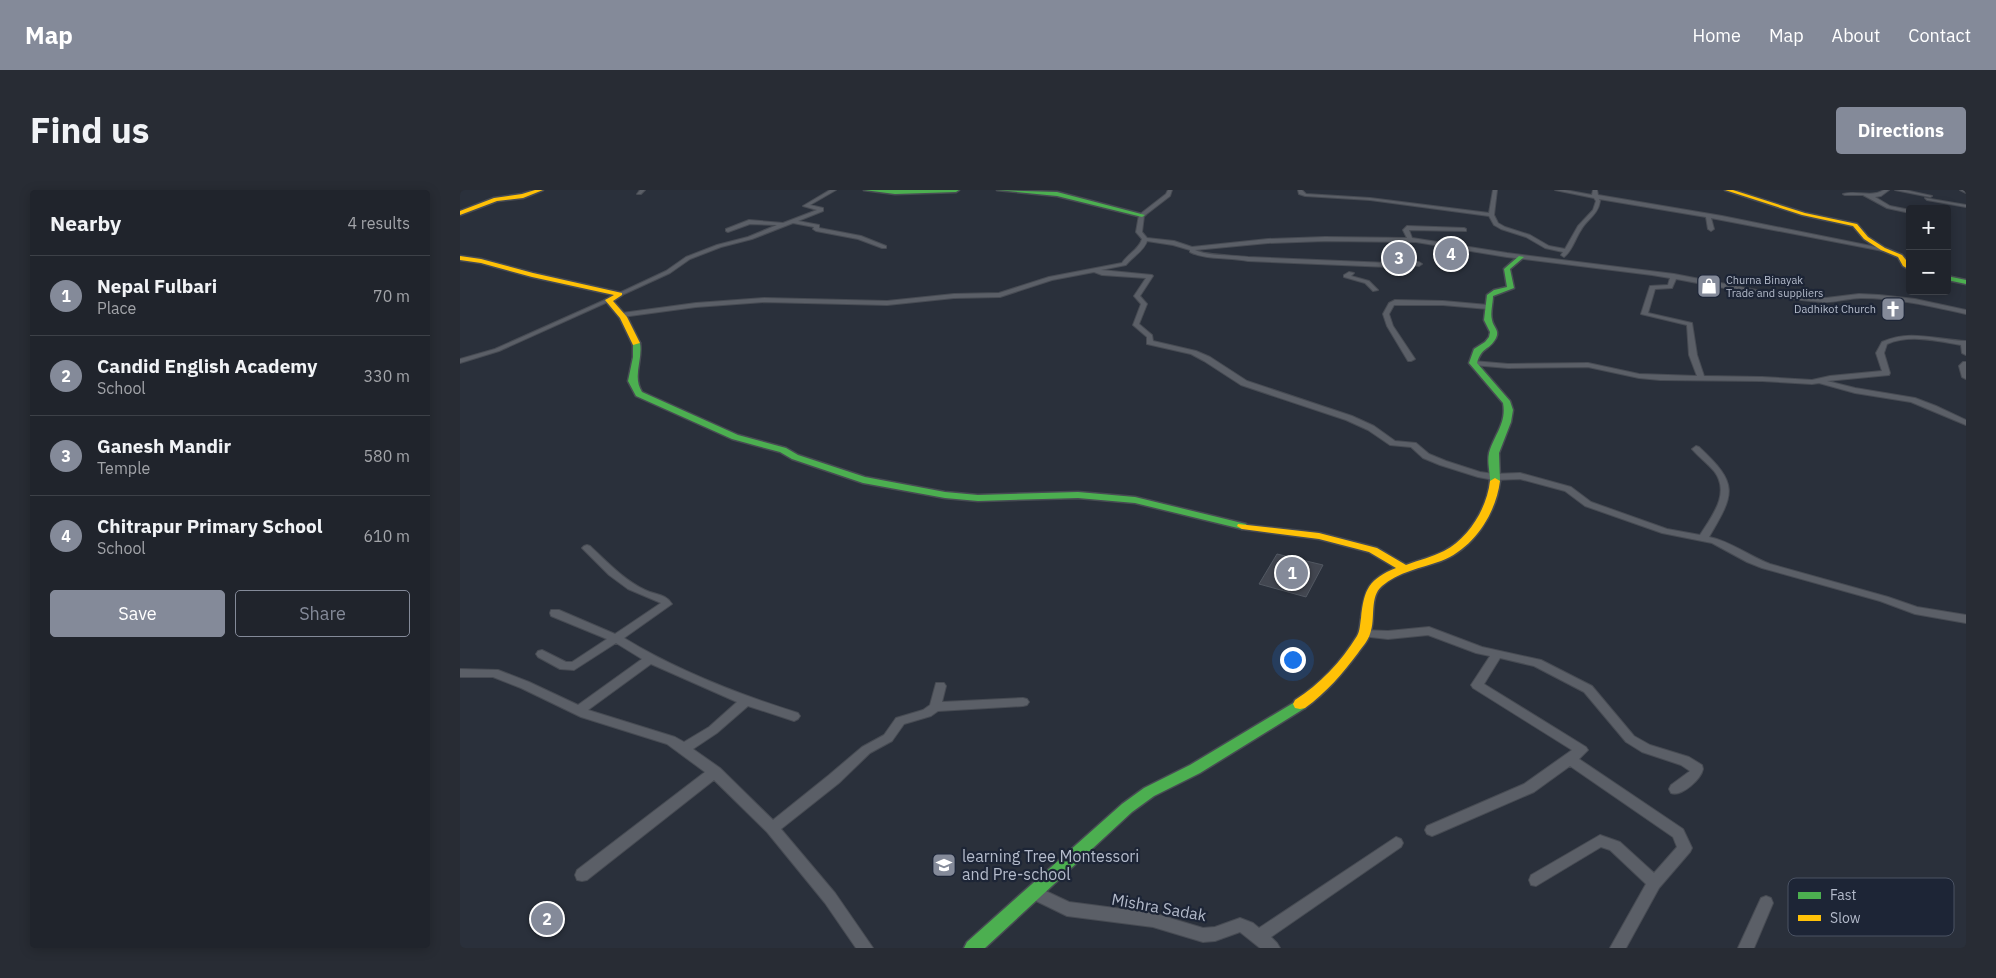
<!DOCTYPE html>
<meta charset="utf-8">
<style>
body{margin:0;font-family:"IBM Plex Sans",sans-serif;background:#282c34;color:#f1f3f6}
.controls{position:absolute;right:15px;top:15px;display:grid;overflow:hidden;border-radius:5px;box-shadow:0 2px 12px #0003}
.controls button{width:45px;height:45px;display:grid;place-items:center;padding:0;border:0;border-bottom:1px solid #3d4148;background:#20242c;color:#f1f3f6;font:25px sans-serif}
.you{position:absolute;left:832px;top:469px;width:18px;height:18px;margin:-12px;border:4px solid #fff;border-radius:50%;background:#1a73e8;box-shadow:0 0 0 8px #1a73e833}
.badge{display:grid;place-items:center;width:32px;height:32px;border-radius:50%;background:#848a99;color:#fff;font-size:16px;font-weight:700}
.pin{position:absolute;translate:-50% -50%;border:2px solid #fff;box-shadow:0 1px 5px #0006}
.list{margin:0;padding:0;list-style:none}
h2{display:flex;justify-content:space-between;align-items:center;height:65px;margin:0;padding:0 20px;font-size:21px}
h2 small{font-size:16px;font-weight:400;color:#a2a4a9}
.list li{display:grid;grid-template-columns:32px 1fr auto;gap:15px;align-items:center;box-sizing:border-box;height:80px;padding:0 20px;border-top:1px solid #3d4148}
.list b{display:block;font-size:19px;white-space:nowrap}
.list p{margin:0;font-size:16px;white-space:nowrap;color:#a2a4a9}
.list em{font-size:16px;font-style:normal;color:#a2a4a9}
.actions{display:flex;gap:10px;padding:15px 20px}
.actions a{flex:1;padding:11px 0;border:1px solid #848a99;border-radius:5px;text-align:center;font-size:18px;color:#848a99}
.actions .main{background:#848a99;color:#fff}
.map{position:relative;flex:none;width:1506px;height:758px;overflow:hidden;border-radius:5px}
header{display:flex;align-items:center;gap:30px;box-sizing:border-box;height:70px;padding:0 25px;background:#848a99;color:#fff}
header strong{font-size:24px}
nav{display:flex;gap:28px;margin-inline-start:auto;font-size:18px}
.intro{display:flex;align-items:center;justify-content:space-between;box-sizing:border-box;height:120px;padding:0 30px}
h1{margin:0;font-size:35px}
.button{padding:12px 22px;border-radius:5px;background:#848a99;color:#fff;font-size:18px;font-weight:700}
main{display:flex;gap:30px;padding:0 30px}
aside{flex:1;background:#20242c;border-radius:5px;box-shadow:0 2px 12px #0003}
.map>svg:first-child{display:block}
</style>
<header>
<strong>Map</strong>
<nav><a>Home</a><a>Map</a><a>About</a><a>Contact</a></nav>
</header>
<div class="intro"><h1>Find us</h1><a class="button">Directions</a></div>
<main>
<aside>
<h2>Nearby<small>4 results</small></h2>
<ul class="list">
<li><span class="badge">1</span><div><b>Nepal Fulbari</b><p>Place</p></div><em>70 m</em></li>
<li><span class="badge">2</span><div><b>Candid English Academy</b><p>School</p></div><em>330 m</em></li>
<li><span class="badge">3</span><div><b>Ganesh Mandir</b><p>Temple</p></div><em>580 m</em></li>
<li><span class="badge">4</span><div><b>Chitrapur Primary School</b><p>School</p></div><em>610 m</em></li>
</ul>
<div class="actions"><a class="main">Save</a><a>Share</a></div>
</aside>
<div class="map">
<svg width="1506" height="758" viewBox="0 0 1506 758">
<rect width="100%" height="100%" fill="#2a303b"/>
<polygon fill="#424650" stroke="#525862" points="817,364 863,375 846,407 799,394"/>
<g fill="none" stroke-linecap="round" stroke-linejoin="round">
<g stroke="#474b53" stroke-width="2">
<g id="street">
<polygon points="180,0 185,0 181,4 177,4"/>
<polygon points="370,0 376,0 350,15 363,18 363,21 338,31 359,35 359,38 401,46 426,56 426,58 422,58 398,49 356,41 353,39 354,37 333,33 292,49 261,57 230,69 210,83 162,105 157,104 206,81 226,67 257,55 288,47 317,35 290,34 268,42 266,41 266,39 289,30 323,33 357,20 343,16"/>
<path d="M708,0H712L710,6L684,26L682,42L687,48L714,51L732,57L808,49L865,47L947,48L943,40L947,36L1004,38L1006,39V41L949,40L952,48L1047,63L1214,84L1312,103L1366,108L1399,104L1419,105L1455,109L1506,120V124C1471,116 1436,108 1401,108C1388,108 1375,113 1363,112C1313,108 1265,98 1216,89L1212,98L1195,99L1188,123L1232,133L1237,165L1244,186L1302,187L1352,190L1370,186L1422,181L1416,163L1422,152C1450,139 1477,150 1506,151V165L1502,163L1501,155C1477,151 1450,144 1427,154L1424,163L1430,183L1429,185L1367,191L1395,198L1455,208L1476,216L1506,230V235L1451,212L1395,203L1359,193L1352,194L1302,191L1200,190L1179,188L1128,177L1048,178L1013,175L1009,173L1013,171L1048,174L1128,173L1179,184L1237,186L1229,165L1227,135L1181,124L1190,96L1208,95L1210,88L1192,85L1047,67L956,52L865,51L808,53L735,60C746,66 774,65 788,67L928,73L932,70L959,72L962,74L959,76L933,74L929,77L788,71C770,67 745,70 730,62V60L713,55L687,51C684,61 672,67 666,75L641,80L692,85L693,86L680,106L687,114L679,134L692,145L693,151L736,161L750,167L787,191L892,226L914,236L935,251L956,253L969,264L986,271L1020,282L1034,284L1060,283L1111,297L1131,312L1207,339L1240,345C1252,326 1271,303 1254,281C1247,273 1239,267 1232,259L1236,256L1239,257C1279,294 1275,303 1249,347C1270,351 1289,366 1310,374L1428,407L1457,417L1506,425V433L1455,424L1420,411L1302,378L1287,372L1252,353L1202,343L1125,316L1105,301L1060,289L1034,290L1018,287L980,275L963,268L951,257L930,255L908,240L886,230L781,195L744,171L731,164L687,154V147L673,135L681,114L674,106L686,88L642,85L634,82L592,90L540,107L494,108L427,115L304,112L236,117L162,127L159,125L162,123L236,113L304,108L427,111L494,104L539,103L589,87L662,73C668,64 679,59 682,49L676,42L679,25L706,4Z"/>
<path d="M838,0H842L846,4L910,8L1029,23L1033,0H1037L1034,25L1038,33L1045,37L1070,45L1089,56L1105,59L1118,36L1133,20L1136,11L1134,8L1095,0H1105L1132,5L1133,0H1137L1138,5L1262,26L1426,59L1423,61L1251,28L1254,39L1251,41L1248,39L1246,27L1139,9L1140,11C1138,25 1127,29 1121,40C1115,49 1112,61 1104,67L1101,65L1103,62L1085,58L1066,47L1041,39L1034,35L1029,26L910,10L845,6L839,4Z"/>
<path d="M1424,0H1429L1421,6L1415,7L1430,16L1450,20V23L1427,18L1403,5H1385L1383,4C1397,0 1411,8 1424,0Z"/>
<polygon points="1435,0 1445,0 1472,6 1470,7"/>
<polygon points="1500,0 1506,0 1506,3"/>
<polygon points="1465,8 1506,15 1506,17 1467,10"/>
<polygon points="889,82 894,83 891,86 909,91 918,100 913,101 905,93 884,87 884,85"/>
<polygon points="147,109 152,110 39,161 0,173 0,169 35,159"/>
<polygon points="935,110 983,111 1028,115 1031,117 1028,119 983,115 934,115 929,124 933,136 955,169 951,171 948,171 927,136 923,124 929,113"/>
<polygon points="1503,172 1506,172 1506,189 1502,187 1499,176"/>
<path d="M127,355L130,356C147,372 164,390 185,400C196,405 206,404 212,414L164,448C218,481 278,504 338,523L340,526L338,529L334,531L288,516L257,543L233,559L260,578L313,630L369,585L402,557L424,545L436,528L463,520L470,515L476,493H484L486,496L482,512L563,508L567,509L569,512L567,515L563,516L478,521L471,526L444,534L432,551L410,563L379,593L321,639L375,703L413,758H396L365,713L307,642L254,590L127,690L122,691L117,690L115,685L117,680L245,582L207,554L121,527L61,498L33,487H0V479L38,480L69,492L118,515L182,469L156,453L114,480L100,479L78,467L76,464L78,461L82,460L106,472H112L147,449L91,426L90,423L91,420H99L155,444L201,413L168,399L149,385L122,358L124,356ZM191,474L277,512L249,537L224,552L215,547L128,520Z"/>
<path d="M969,437L1022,457L1081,470L1132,496L1174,546L1190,555L1229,567L1242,575L1243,579C1241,589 1222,607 1211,603L1209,599L1211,595L1230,581L1221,575L1182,562L1166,552L1124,502L1074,476L1040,468L1024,494L1126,557L1128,560L1119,569L1223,639L1232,658L1230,662L1199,698L1166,758H1150L1186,694L1150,660L1141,657L1076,696L1071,695L1069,690L1071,685L1140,645L1160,652L1194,683L1217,657L1213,647L1110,576L1074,602L977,644L972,646L967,644L965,640L967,636L1064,594L1112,560L1013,498L1011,495L1030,466L1016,463L968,445L928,449L901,446L900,443L901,440L928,441Z"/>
<polygon points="936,647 941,649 943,653 941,657 811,747 817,753 820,758 800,758 780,742 755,751 743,752 693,737 607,726 570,708 568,703 570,698 575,696 609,712 693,723 743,738 755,737 780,728 793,733 799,738"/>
<polygon points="1306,706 1311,708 1313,713 1294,758 1278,758 1301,708"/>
</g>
</g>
<g stroke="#474b53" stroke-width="3">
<g id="fast">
<polygon points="404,0 499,0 496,2 435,4"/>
<polygon points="537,0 597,2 685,25 682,27 597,6"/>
<path d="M1059,66L1064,67L1050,79L1054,98L1033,106C1033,113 1030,123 1032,130C1033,137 1040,140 1036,148C1029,161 1022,156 1017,173L1050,211L1053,220L1051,232L1039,263L1040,291L1035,294L1030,291C1030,282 1027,272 1029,263C1034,245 1047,233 1043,213L1009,173L1014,159L1025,152L1029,147L1030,142L1024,130L1027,105L1034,100L1047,97L1044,79Z"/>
<polygon points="1487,86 1506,90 1506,94 1487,90"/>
<path d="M173,151L180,153C183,170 172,186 182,202L278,245L326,258L338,265L405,287L485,302L518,305L618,302L675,307L786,334L787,336L782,339L675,313L618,308L518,311L485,308L403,293L332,269L320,262L272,249L176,206L168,191L173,167Z"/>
<polygon points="840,509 845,510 847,514 845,518 740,583 694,606 672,622 525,758 504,758 507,752 662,614 684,598 730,575"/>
</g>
</g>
<g stroke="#474b53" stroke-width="3">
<g id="slow">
<polygon points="75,0 83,0 63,8 37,11 0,25 0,21 34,8 62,4"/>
<polygon points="1265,0 1273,0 1345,23 1397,34 1408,47 1425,58 1442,65 1450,75 1450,80 1443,76 1438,67 1421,60 1404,49 1393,36 1342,25"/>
<polygon points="0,66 21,69 73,83 162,103 162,105 153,111 167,127 180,153 173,155 160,128 145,110 154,105 72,87 21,73 0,70"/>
<path d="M1035,288L1040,291C1036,324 1013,359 981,371C961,378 938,382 922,396C909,407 916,429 910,444C908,451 902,457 898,463C882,484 867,502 845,518L840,519L835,518L833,514L835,510C860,494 881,472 897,446C900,441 900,434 901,428C904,399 909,389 936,378L909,362L859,349L782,339L777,336L778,334L859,343L917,358L946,375C959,370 972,367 984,361C1009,348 1027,318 1030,291Z"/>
</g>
</g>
<use href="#street" fill="#5b5f67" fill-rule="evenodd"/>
<use href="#fast" fill="#4caf50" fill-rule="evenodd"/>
<use href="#slow" fill="#ffc107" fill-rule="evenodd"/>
</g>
<defs>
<g id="shop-square" transform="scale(1.25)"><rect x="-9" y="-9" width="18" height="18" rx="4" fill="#848a99" stroke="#1d2536"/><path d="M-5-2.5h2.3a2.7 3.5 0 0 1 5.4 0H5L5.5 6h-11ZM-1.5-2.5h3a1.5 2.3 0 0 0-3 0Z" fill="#fff"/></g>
<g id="church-square" transform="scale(1.25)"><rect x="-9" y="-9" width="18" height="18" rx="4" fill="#848a99" stroke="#1d2536"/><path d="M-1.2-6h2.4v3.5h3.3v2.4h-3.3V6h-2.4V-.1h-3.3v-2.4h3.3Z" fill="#fff"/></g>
<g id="school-square" transform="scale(1.25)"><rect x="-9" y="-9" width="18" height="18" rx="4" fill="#848a99" stroke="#1d2536"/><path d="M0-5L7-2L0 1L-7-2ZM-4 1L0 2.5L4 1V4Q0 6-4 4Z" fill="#fff"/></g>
</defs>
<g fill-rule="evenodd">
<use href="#shop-square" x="1249" y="96"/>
<use href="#church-square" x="1433" y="119"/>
<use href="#school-square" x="484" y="675"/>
</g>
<g text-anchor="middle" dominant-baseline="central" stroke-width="4.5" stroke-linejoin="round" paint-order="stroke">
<g font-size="11" fill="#b4bbcb" stroke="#1d2536" text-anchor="start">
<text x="1266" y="90">Churna Binayak<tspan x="1266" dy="13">Trade and suppliers</tspan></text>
<text x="1416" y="119" text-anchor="end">Dadhikot Church</text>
</g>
<g font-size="16" fill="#b4bbcb" stroke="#1d2536" text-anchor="start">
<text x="502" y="666">learning Tree Montessori<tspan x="502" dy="18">and Pre-school</tspan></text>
</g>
<g font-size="16" fill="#b4bbcb" stroke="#1d2536">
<text transform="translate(699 717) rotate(10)">Mishra Sadak</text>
</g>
</g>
<rect x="1328" y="688" width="166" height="58" rx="8" fill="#1d2536" stroke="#4a5263" stroke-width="1"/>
<rect x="1338" y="702" width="23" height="7" fill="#4caf50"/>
<rect x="1338" y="725" width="23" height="6" fill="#ffc107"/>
<g font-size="14" fill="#b4bbcb">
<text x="1370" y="710">Fast</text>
<text x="1370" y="733">Slow</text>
</g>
</svg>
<div class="controls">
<button>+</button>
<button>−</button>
</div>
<div class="you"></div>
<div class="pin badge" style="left:832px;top:383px">1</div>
<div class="pin badge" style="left:87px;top:729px">2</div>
<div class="pin badge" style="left:939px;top:68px">3</div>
<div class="pin badge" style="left:991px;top:64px">4</div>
</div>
</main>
